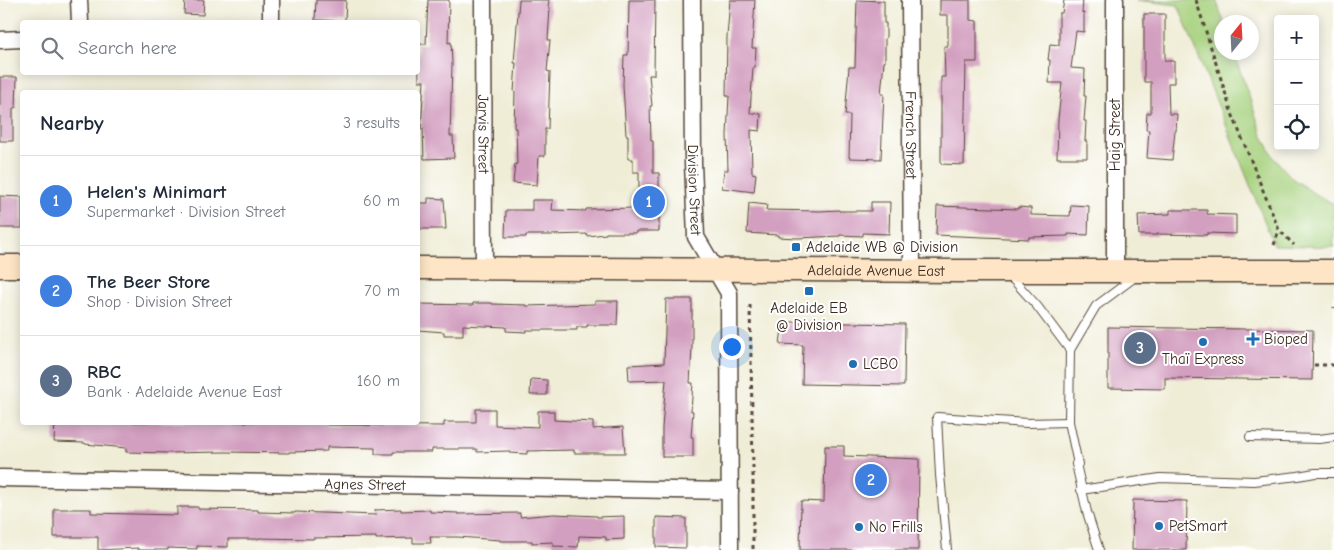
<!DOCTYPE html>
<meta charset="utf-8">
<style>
body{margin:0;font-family:"Comic Neue",sans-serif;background:#f2f2f3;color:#1f2937}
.controls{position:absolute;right:15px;top:15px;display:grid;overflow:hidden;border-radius:5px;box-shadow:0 2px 12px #0003}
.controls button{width:45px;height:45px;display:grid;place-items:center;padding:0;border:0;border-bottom:1px solid #e0e1e3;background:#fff;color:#1f2937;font:25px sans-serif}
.compass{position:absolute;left:1214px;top:15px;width:45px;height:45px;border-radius:50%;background:#fff;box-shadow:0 2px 12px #0003;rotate:18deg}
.you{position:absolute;left:731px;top:346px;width:18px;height:18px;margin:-12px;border:4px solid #fff;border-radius:50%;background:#1a73e8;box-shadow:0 0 0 8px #1a73e833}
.badge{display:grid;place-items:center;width:32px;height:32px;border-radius:50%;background:#0f766e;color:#fff;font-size:16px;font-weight:700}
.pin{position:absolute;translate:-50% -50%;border:2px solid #fff;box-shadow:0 1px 5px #0006}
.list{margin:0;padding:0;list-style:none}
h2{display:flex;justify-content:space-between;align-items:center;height:65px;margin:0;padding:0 20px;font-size:21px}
h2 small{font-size:16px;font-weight:400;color:#747a83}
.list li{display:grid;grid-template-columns:32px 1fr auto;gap:15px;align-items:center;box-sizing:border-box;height:90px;padding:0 20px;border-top:1px solid #e0e1e3}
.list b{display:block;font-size:19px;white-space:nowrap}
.list p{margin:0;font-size:16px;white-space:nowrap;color:#747a83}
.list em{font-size:16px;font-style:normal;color:#747a83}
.icon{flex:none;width:28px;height:28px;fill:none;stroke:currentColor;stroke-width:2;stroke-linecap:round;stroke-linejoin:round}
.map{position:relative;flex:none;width:1334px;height:550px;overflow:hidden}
.search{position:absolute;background:#fff;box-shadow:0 2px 12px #0003;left:20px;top:20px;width:400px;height:55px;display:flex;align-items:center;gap:12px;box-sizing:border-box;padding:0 18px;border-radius:5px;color:#747a83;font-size:19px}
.panel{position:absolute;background:#fff;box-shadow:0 2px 12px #0003;left:20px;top:90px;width:400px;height:335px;border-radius:5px}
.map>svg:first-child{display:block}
</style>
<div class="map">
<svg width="1334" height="550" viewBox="0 0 1334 550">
<rect width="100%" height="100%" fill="#fff"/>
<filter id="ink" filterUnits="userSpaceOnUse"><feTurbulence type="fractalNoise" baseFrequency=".02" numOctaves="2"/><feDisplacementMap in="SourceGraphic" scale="10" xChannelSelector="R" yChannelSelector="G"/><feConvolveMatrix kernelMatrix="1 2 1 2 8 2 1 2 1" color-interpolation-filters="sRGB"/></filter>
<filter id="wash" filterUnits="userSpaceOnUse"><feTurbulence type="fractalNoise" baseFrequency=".0096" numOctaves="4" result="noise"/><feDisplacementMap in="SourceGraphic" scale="20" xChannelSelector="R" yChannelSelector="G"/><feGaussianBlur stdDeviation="1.12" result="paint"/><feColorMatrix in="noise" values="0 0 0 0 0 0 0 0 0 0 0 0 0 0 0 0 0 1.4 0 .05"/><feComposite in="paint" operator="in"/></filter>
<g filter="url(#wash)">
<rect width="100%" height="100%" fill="#f0edd7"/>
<polygon fill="#a5d07c" stroke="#707d4d" points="1136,0 1216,0 1224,22 1222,22 1222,52 1234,53 1262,134 1274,158 1292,178 1315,194 1334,204 1334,247 1274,245 1178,5"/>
<g id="blocks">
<g fill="#d39fc0">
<polygon points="185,0 204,0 203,15 184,14"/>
<polygon points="316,0 346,0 345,21 315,20"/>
<polygon points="428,0 449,0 448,43 451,42 452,64 450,136 453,136 454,158 424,159 423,129 421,129 424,81 419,81 418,44 426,44"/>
<polygon points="519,0 549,0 548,7 550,7 548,40 550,40 547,71 550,72 548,129 545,129 545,156 539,156 537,185 513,183 515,164 517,164 516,128 514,128 515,92 514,92 516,63 514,63"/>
<polygon points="629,0 655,0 654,75 649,75 652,106 650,106 651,141 653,141 653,173 659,173 659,231 636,231 636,233 606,233 606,234 587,236 587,234 549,235 526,235 526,237 505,237 506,210 532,210 532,200 553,200 552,210 586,211 586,209 639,208 639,172 633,172 633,159 628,159 628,135 626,135 623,85 624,55 628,55"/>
<polygon points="730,0 755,0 752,48 756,48 755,67 753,67 750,113 761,114 760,131 751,130 752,173 756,174 754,192 722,188 724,170 728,170 727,135 729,96 726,96 727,37"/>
<polygon points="857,0 884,1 884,23 886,23 886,38 885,38 885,62 884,62 881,94 884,94 881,159 849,158 850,115 845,115 849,67 855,67"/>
<polygon points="940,0 970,0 970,20 977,21 977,62 966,62 964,165 941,164 941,77 945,77 944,46 948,46 948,15 940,15"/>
<polygon points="1064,0 1083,0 1082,13 1084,13 1084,32 1076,31 1071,68 1085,69 1084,96 1086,96 1084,121 1086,121 1085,141 1087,141 1087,158 1057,158 1058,119 1062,83 1049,83 1050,60 1048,60 1050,44 1059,45 1059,13 1062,13"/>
<polygon points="1144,14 1165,14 1165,61 1174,61 1174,83 1168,83 1169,114 1177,114 1176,131 1175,131 1172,160 1147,158 1149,130 1146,130 1147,113 1151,113 1151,82 1144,82"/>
<polygon points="0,77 17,77 16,108 13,108 13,141 0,141"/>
<polygon points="0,196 22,197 22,228 0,228"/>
<polygon points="428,198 444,199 446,229 418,229 418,203 428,203"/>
<polygon points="871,202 890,202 889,234 863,233 863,236 840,235 840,236 797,238 778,237 778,235 747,233 749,203 767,205 766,210 820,211 839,210 839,211 871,211"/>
<polygon points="1071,205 1089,206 1088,235 1068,234 1068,236 1029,237 1029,239 936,235 937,206 1018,209 1018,207 1031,208 1031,215 1070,216"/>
<polygon points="1170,210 1207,210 1207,214 1236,215 1236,234 1207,233 1207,235 1157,234 1157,235 1139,235 1138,215 1170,214"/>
<polygon points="666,299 692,299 692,347 690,383 693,383 691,411 693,411 691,437 693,437 693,457 662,457 662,428 666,380 629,381 628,365 664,363"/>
<polygon points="595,301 618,301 617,325 587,325 587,327 577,327 577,330 526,330 526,332 506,331 506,327 463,325 463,335 444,335 444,332 418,330 418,304 473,305 473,303 492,303 492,304 526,305 526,306 595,304"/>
<polygon points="790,322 905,324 904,386 802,384 803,345 780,344 782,329"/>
<polygon points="1108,327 1313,330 1312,380 1165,378 1165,389 1108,388"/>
<polygon points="531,379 547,380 547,395 530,395"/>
<polygon points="476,409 495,409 495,425 538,427 538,411 554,411 554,420 593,422 593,429 623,427 625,453 574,453 574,450 527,451 527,454 509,453 509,451 477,452 477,449 432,449 432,452 393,452 393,454 375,454 375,448 327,447 327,451 289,452 289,453 224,452 168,453 126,452 126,448 85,444 85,443 54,442 55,422 327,422 327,425 444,426 444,422 476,422"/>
<polygon points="825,446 844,446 844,456 919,459 918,550 800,550 801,501 824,502"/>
<polygon points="1133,500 1187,501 1186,550 1132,550"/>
<polygon points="177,507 198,507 198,509 258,510 258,512 295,513 295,512 376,515 375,510 401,509 401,511 430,510 430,512 458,513 458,514 520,513 520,517 554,514 597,516 597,517 624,516 624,539 606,540 606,537 579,536 578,547 553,546 553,542 532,543 532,541 500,541 500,540 458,537 430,537 431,543 413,543 413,538 376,539 376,537 313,538 313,539 258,538 258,539 228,539 228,547 197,546 197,549 168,548 168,550 138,550 138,548 98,550 98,537 54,537 54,509 91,509 91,513 177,515"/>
<polygon points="656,517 686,518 686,548 656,547"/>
</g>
</g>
</g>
<g filter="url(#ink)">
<use href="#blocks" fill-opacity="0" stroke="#56473a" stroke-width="1"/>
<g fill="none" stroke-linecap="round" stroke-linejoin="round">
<g stroke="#56473a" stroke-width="10">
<g id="lane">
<polyline points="1010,276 1037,306 1070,350"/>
<polyline points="1250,437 1319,439 1334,437"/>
<polyline points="1081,490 1160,478 1254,481 1298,476 1315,473 1334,473"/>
<polyline points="947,550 940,475 937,417 1027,423 1069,422"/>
<polyline points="1099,550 1087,512 1076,464 1078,464 1069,422 1070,350 1096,306 1135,277"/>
</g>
</g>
<g stroke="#56473a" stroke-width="19">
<g id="street">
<polyline points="79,0 80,22"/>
<path id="s1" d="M483,0L484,268"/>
<path id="s2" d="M692,0L693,163L696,237L729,293L730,550"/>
<path id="s3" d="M910,0L912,270"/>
<polyline points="271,22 271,0"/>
<polyline points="0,40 22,39"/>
<polyline points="1115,270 1115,0"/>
<path id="s4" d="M0,478L730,491"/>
</g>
</g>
<g stroke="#56473a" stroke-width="25">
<g id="secondary">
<polyline points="0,266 22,266"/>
<path id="s5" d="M418,268L959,271H1334"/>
</g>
</g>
<g stroke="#56473a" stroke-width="3" stroke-dasharray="4 4" stroke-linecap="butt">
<polyline points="1196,0 1231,111 1279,230 1294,245"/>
<polyline points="1274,245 1279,230"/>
<polyline points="750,305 753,467 753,550"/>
<polyline points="1334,307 1334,308"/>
<polyline points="1314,365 1334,365"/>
</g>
<use href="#lane" stroke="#fff" stroke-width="8"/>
<use href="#street" stroke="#fff" stroke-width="16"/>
<use href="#secondary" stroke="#fee5c5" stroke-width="22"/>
</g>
</g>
<g fill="#1f6fb2" stroke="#fff" stroke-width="2">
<rect x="791" y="242" width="10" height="10" rx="2.5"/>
<rect x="804" y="286" width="10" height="10" rx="2.5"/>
<path d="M1250.5 331.5h5v5h5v5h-5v5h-5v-5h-5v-5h5z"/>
<circle cx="1203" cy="342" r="5"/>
<circle cx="853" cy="364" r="5"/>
<circle cx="1159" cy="526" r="5"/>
<circle cx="859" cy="527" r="5"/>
</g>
<g text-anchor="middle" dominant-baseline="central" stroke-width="4" stroke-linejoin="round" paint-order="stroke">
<g font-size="15" fill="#3b2a1e" stroke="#fff">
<text stroke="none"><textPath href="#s1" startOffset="134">Jarvis Street</textPath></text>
<text stroke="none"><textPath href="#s3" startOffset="135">French Street</textPath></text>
<text transform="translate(1115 135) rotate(-90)">Haig Street</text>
<text stroke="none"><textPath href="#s2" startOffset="190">Division Street</textPath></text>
<text stroke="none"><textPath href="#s5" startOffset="458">Adelaide Avenue East</textPath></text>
<text stroke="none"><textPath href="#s4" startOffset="365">Agnes Street</textPath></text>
</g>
<g font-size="15" fill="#3b2a1e" stroke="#fff" text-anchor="start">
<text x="806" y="247">Adelaide WB @ Division</text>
<text x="809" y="308" text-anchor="middle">Adelaide EB<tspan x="809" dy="17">@ Division</tspan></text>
<text x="1264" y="339">Bioped</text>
<text x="1203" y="359" text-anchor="middle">Thaï Express</text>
<text x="863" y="364">LCBO</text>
<text x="1169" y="526">PetSmart</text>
<text x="869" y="527">No Frills</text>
</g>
</g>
</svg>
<div class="controls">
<button>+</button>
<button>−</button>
<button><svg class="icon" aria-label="locate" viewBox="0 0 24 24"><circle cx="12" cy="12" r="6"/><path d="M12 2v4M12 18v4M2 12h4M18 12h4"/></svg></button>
</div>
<svg class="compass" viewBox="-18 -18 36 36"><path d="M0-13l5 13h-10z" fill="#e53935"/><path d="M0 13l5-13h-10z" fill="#747a83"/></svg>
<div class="you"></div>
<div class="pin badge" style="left:649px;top:202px;background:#3f7fe0">1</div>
<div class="pin badge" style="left:871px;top:480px;background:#3f7fe0">2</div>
<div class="pin badge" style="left:1140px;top:348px;background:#5c6f8a">3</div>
<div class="search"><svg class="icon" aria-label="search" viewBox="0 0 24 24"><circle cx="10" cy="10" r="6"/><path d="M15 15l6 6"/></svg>Search here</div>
<section class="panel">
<h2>Nearby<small>3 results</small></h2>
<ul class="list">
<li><span class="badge" style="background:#3f7fe0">1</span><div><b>Helen's Minimart</b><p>Supermarket · Division Street</p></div><em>60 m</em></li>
<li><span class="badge" style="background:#3f7fe0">2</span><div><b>The Beer Store</b><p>Shop · Division Street</p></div><em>70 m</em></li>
<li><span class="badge" style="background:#5c6f8a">3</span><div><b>RBC</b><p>Bank · Adelaide Avenue East</p></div><em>160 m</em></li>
</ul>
</section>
</div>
